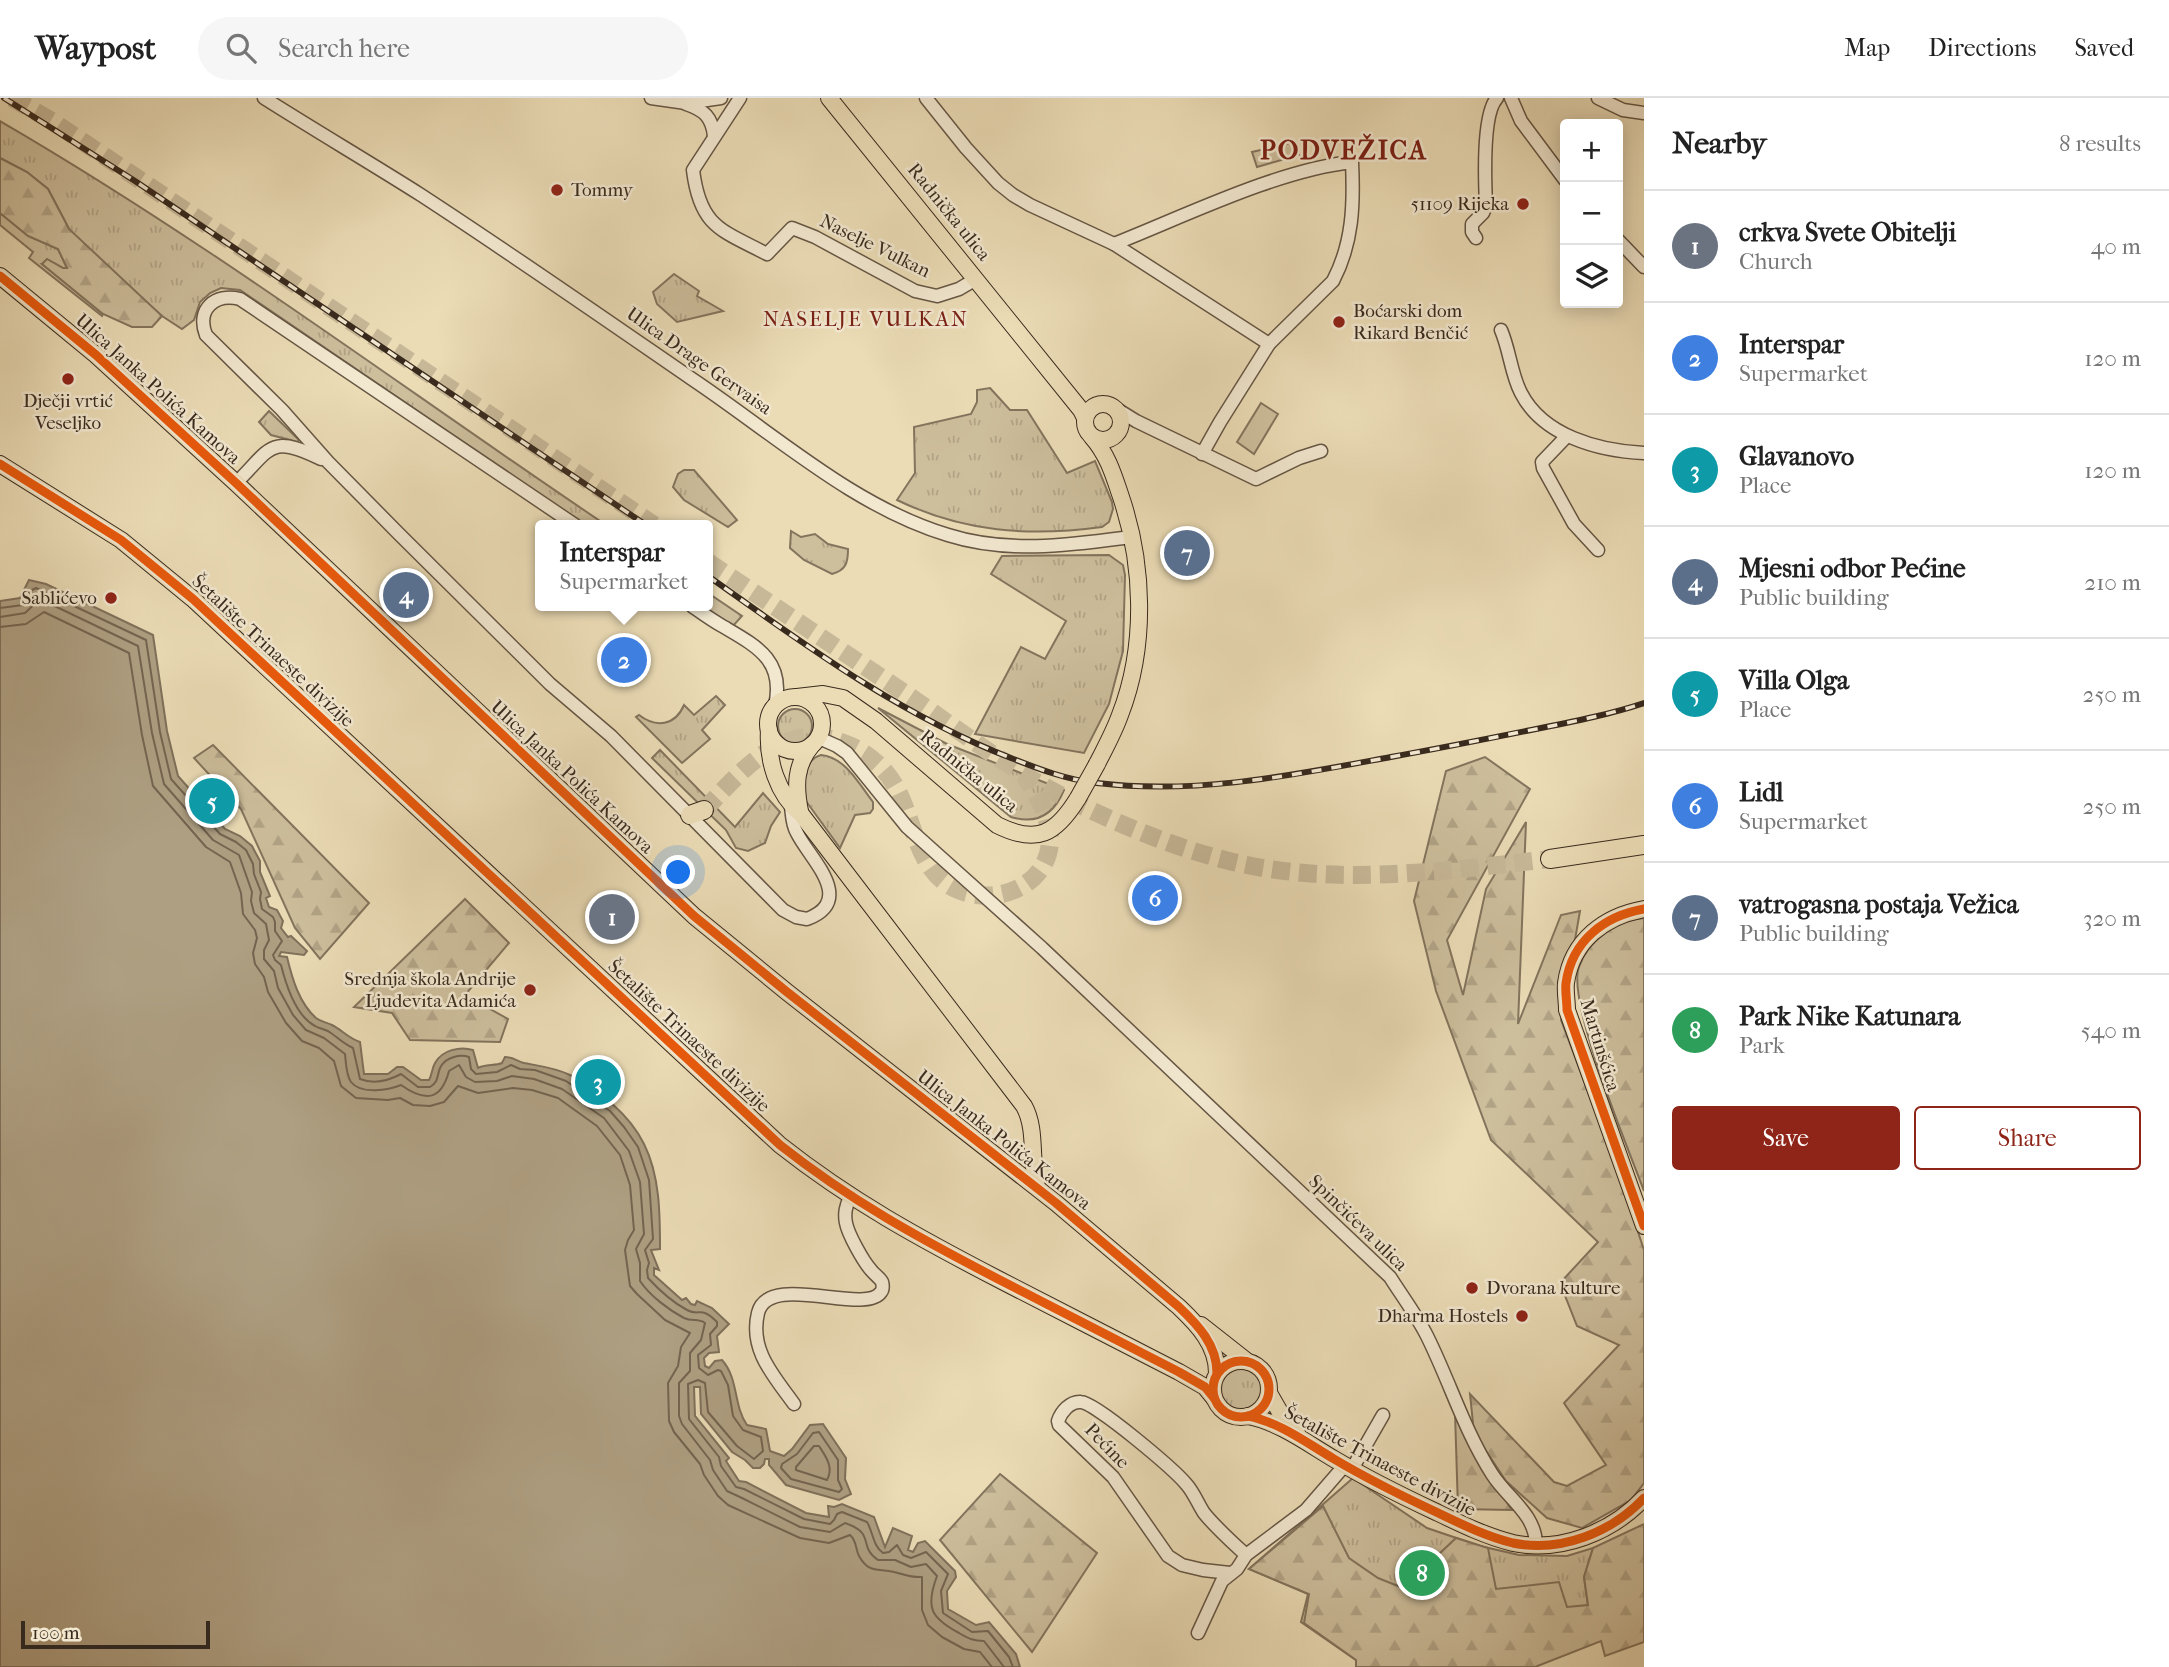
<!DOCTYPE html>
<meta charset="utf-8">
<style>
body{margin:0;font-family:"IM FELL French Canon",serif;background:#f6f6f6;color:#222}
.controls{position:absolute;right:21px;top:21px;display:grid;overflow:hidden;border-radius:7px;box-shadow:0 4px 18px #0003}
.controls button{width:63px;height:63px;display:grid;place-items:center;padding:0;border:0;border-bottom:2px solid #e0e0e0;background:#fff;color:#222;font:35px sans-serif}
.scale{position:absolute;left:21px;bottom:18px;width:189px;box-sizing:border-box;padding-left:7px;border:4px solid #392a1e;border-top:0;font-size:19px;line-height:24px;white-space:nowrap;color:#392a1e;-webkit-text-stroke:5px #f2e8d0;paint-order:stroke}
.you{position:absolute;left:679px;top:775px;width:24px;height:24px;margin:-18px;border:5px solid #fff;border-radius:50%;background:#1a73e8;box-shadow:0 0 0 10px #1a73e833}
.badge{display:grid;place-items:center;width:46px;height:46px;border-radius:50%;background:#8f2418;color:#fff;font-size:23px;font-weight:700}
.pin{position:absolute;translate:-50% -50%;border:4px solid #fff;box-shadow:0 2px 7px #0006}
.popup{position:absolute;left:535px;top:422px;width:178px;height:91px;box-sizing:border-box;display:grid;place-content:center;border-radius:7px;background:#fff;filter:drop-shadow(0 2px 5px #0005);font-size:23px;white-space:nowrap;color:#767676}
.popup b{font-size:26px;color:#222}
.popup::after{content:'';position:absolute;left:50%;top:100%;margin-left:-14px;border:14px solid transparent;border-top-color:#fff}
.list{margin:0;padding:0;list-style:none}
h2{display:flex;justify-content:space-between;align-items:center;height:91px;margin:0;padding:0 28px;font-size:30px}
h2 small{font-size:23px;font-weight:400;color:#767676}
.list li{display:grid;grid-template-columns:46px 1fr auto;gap:21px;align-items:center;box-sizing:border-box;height:112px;padding:0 28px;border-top:2px solid #e0e0e0}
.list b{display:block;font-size:26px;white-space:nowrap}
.list p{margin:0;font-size:23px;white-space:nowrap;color:#767676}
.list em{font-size:23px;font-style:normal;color:#767676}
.actions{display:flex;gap:14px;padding:21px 28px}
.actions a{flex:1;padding:16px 0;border:2px solid #8f2418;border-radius:7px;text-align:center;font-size:24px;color:#8f2418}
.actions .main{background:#8f2418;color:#fff}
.icon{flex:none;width:38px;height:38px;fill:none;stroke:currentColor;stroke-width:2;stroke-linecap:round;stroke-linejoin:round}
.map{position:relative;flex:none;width:1644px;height:1569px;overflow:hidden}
header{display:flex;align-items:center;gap:42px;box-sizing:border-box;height:98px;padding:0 35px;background:#fff;border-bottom:2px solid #e0e0e0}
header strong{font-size:33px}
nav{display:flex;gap:38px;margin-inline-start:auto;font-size:24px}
.search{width:490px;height:63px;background:#f6f6f6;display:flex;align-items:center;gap:18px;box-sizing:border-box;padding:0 24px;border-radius:38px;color:#767676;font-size:26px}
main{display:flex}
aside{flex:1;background:#fff}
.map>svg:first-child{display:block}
</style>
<header>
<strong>Waypost</strong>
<div class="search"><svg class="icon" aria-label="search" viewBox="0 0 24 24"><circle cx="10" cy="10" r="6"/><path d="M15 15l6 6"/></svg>Search here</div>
<nav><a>Map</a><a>Directions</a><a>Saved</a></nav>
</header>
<main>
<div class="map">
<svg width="1644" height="1569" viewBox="0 0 1644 1569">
<defs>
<pattern id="grass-tufts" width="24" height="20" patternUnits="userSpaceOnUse" patternTransform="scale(1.75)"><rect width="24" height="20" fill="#cdbe9c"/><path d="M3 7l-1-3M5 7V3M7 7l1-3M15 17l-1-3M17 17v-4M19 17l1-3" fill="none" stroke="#b1a386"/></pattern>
<pattern id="forest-firs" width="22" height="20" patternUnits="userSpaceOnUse" patternTransform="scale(1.75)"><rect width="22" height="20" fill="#cdbe9c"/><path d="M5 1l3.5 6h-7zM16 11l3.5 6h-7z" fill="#b1a386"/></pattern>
</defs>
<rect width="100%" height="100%" fill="#ebdcb6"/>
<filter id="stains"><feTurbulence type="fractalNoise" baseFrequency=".00286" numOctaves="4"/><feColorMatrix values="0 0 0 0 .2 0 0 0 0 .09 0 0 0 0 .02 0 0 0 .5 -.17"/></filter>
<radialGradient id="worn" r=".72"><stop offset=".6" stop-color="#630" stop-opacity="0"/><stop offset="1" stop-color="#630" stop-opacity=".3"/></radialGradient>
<g fill="url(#grass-tufts)" stroke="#83745d" stroke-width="2">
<path d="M0,23C210,145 405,292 606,427H585L240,192L221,190L210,195L200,204L194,222L182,231L162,218L82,146L69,131L48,91L27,74L0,60Z"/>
<polygon points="1294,44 1299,57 1257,69 1252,54"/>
<polygon points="0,115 28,138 58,151 67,170 63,170 54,165 42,166 103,216 102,218 29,160 33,154 0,127"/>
<polygon points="674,176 699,193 697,198 723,213 677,224 657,206 653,194"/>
<path d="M990,290L1010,312H1027L1067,375L1095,363L1112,404L1113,411L1109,424L1102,429C1029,439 963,434 897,402L915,375L914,329L971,316L977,304V292Z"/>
<polygon points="269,313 299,342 298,344 271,337 259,324"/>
<polygon points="684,372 694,372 737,422 728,429 684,402 673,389 678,376"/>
<path d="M791,433L801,439L815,436L828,446L848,451C848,465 846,472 832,476L804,462L790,450Z"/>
<polygon points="1109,457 1123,467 1125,477 1123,553 1109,606 1084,655 975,636 1021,549 1045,561 1066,523 991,476 1002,458"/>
<polygon points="708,495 742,518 733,528 703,508 708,508"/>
<path d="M716,598L725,607L702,632L710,641L682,665L636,619L639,617C656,630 675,628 684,607L694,617Z"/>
<path d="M878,610L947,646L1064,692C1054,716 1037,727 1011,719Z"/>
<circle cx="795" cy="628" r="17"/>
<polygon points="660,652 735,729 763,695 780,714 771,728 765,745 748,753 736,750 726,732 652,660"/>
<path d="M821,657C845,659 859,686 873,704V711L870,715L855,717L840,750L803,699C802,684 805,661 821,657Z"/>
<circle cx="1241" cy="1291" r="24"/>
<polygon points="1353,1380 1427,1430 1480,1448 1519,1457 1567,1458 1593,1450 1584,1479 1588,1508 1439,1518 1356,1562 1301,1524 1308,1496 1249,1471"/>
</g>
<g fill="url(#forest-firs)" stroke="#83745d" stroke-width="2">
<polygon points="0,60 27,74 48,91 69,131 162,218 152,229 132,229 103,216 42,166 47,161 63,170 67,170 58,151 28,138 0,115"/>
<polygon points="213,647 369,805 320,861 295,830 241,711 194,660"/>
<polygon points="1485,659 1530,691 1447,842 1463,897 1486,791 1526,724 1518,926 1561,817 1580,813 1561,922 1616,1068 1644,1152 1644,1385 1631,1402 1582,1430 1547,1420 1506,1383 1474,1335 1470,1296 1554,1384 1567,1388 1606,1367 1564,1305 1619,1247 1577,1228 1560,1185 1598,1144 1491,1042 1436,893 1414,803 1446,673"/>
<polygon points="465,801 509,845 465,897 508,921 500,944 410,942 392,915 354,909"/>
<path d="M1644,820V1093C1629,1052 1566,903 1579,869C1588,842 1617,822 1644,820Z"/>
<polygon points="1455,1315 1480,1364 1512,1412 1458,1411"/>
<polygon points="1000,1376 1097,1455 1032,1554 940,1442"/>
<polygon points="1323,1408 1349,1460 1378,1480 1403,1490 1456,1440 1488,1450 1496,1491 1559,1484 1567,1509 1588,1507 1584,1479 1593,1450 1644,1426 1644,1544 1605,1558 1601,1543 1535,1569 1356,1569 1356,1562 1304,1525 1309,1496 1249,1471"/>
</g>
<polygon fill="#cdbe9c" stroke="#83745d" stroke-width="2" points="1261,305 1278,316 1254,356 1237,344"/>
<path fill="#ae9f82" stroke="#7f705a" stroke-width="2" d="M29,482L46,486L153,537L167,633L178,678L225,731L240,738L252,748L260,763V774L270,798L266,800L269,809L277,812L283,823L281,830L288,839L291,838L307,853L304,857L281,854L279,858L287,859C292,880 299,905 316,920C321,924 326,924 332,927C342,932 348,940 360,944L364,976H388L397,969H403L421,982H429C432,977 432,970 435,965C442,952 460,948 473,952L478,970C485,966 495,968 502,965L505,959C513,959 517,963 524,965C540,968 556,970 570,977C599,992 630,1017 644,1046C660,1078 660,1116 660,1151L651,1152L659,1172L654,1170V1177L682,1202L686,1200L691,1206L695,1207L697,1203L712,1210L729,1226L717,1238L719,1254L709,1255L704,1260L705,1268L709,1270L715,1263L722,1262C739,1281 733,1307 747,1327L766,1331L770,1353L784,1358L792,1351L810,1327L823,1326L846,1360L845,1381L851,1396L839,1402L786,1387L769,1367V1361H765L764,1366L760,1370H753L745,1362L732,1354L701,1316L700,1289H694L695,1318L729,1360L726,1363L739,1383L746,1384L806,1415L829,1419L828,1408L834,1409L842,1406L874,1419L885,1449L893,1430L912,1438L908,1452L913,1454L918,1445L925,1443L955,1473L956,1479L947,1493L948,1511L976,1527L989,1524L1016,1556L1020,1569H0V503L20,500Z"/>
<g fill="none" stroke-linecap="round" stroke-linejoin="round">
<g stroke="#746450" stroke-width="2">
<path d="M0,510L23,507L32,492L36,490L146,542L160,634L171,681L220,736L236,744L246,752L253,766L254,776L261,794L260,801L262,811L273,819L275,824V833L282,843L273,857L275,862L281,867C286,887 296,918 315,928C320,931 326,931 331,935C338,940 344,946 353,950L360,981C373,986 388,983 401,976L418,989H430C440,983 436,977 441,968C447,959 460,956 469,959L471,971L476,976L497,974L511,967L520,971L535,972L566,983L610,1013L624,1029L638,1049L649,1082L653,1141L645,1152L649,1165L647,1172L648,1180C659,1192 674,1205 687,1212C700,1219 700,1207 717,1224V1228L710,1236L711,1247L698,1257L699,1270L708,1277L718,1272L721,1273L728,1287L733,1318L743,1332L761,1339L763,1353L754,1361L737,1348L708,1314L705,1285L698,1282L688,1286L689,1321L719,1359L721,1368L736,1389L744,1391L804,1421L830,1426L834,1422L837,1416L842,1414L867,1424C873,1434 873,1448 883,1455L889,1454L897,1447L903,1457L911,1460L926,1454L948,1476L941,1493L943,1515L972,1534L988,1533L1009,1559L1013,1569"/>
<path d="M0,519L25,515L40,501L138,548L152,635L164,686L213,742L239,757L252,794L251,803L254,815L266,826L269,842L264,852V861L274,873L278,890L293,917L306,932L324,940L345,956C346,965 346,977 351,984C361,997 389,992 401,987C425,1004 441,1003 449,973L459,967L466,979L475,984L497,983L512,978L534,981L562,991L604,1020L629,1053L640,1084L644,1136L636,1151L640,1165V1183C650,1198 669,1212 684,1220C692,1224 698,1220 705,1225L701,1242L690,1255V1273L679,1285V1318L682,1326L710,1362L713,1372L727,1393L742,1400L800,1429L830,1434L845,1425C877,1436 857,1448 878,1462H895L911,1469L926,1466L937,1478C925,1510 931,1520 959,1535C969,1541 974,1543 984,1543L1004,1569"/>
<path d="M0,529L26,526L44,514L129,555L142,637L153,688L206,749L230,764L241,795L243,816L255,832L257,840L253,855L255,866L264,879L268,894L286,925L302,943L319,950L334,963L341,988L356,1000L388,1002L400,1000L413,1007L430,1008L444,1004L458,988L478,995L513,990L532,992L558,1000L597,1028L620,1057L630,1087L634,1132L628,1142L625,1152L630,1188L637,1196L665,1222L690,1235L681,1249L678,1268L668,1285L669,1323L674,1334L700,1366L704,1377L718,1398L728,1407L800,1440L829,1445L850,1437C857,1443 855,1450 859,1458C869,1476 878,1470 894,1474C904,1476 910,1480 922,1479V1512L928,1527L942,1539L964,1551L980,1554L992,1569"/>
<polygon points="819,1334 838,1362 838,1382 842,1391 839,1394 791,1381 781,1370 782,1366 797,1356 813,1335"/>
<path d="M814,1348H819C826,1359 834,1369 827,1382L796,1372V1369Z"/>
</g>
<g stroke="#c7b898" stroke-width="18" stroke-dasharray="18 9" stroke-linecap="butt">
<polyline points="12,0 52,23 654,427"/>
<path d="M708,464C777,510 846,556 915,602C955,630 996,660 1038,685C1093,716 1167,748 1229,763C1334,789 1444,773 1550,761"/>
<path d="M704,712C746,669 785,618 851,648C868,656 884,669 894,686C915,720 915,774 958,792C999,809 1052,786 1050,738C1048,716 1038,697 1025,680"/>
</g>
<g stroke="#665644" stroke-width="15">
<g id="minor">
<path d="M264,0C316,33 369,64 421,97C513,157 602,219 692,281C773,335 854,409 948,437C1008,456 1070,447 1131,439"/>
<polyline points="651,0 686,5 721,0"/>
<path d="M740,0L693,72C700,129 721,132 767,156L792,130L815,139L915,193L937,198L959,191L976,181"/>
<polyline points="926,0 966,50 998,85 1013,97 1030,107 1114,146 1269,246"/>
<polyline points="1511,0 1521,23 1565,82"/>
<polyline points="1598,0 1623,12 1644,15"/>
<path d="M686,6C704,12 712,19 714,38"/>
<path d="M1476,140L1472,134V126L1483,115L1486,108C1485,85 1482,16 1497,0"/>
<polyline points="1618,142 1644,169"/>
<path d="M1114,146C1185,118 1278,72 1352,64C1354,106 1353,145 1333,183L1269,246L1220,324L1202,356"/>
<path d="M1501,232C1510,253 1511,276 1521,295C1543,338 1599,353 1644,355"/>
<polyline points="1115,310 1136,323 1256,381 1299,360 1321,353"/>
<polyline points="1567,338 1542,364 1543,370 1574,426 1598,452"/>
<path d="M236,385C271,351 269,335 321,361"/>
<path d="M575,427L240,201C215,195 196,211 206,237L282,312L328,364L399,436L550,586L611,638L783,812L796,819L807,821C857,802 809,760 797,735C792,727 792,717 791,708"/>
<path d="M692,508C702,515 713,523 724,529C758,549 785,563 775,608"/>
<path d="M819,640L837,648L847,655L907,729L1042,850L1390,1179C1402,1198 1417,1218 1427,1238C1450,1284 1464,1332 1492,1376C1507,1400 1536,1416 1536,1447"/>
<path d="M794,1306C774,1278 749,1252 758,1215C768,1173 865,1218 881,1194C883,1192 883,1187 882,1184C880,1180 874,1176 871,1172C863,1163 848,1136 846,1125C844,1115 846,1108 850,1099"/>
<polyline points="1352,1371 1383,1317"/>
<path d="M1230,1475L1203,1472L1182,1467L1168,1458L1113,1379L1059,1327L1058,1323C1061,1314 1070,1303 1081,1304C1096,1305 1175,1372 1187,1387C1194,1395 1198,1406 1204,1415C1216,1430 1232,1444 1246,1457"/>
<polyline points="1198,1535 1222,1483 1237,1471 1246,1457 1306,1412 1345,1367"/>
</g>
</g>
<g stroke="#392a1e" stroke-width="18">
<g id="major">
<polyline points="829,0 1081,312 1085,320"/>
<path d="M0,178L96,257L236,385L694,818L787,894L1056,1105L1179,1209C1198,1227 1217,1247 1217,1275"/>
<circle cx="1103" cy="324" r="18"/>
<path d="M1092,339C1107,356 1113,375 1120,396C1144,465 1147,548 1120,617C1114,634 1105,650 1097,666"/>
<path d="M0,366L121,442L193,501L780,1047C851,1103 919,1140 998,1181C1058,1212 1119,1243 1179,1274L1205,1289L1214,1300"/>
<path d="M797,599L823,596L843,600L876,623L997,727C1037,747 1056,736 1078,700"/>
<circle cx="795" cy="626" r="27"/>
<path d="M769,632C767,662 777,696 801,716L1024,1008C1037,1031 1030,1063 1037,1089"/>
<path d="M800,713C795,688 795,667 812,647"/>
<path d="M1644,811C1605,818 1572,842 1566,885C1565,893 1567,903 1567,912L1644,1128"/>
<polyline points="1201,1227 1248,1264"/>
<circle cx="1241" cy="1291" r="28"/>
<polyline points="1269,1295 1281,1316 1297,1334"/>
<path d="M1248,1318C1279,1324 1307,1345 1334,1361C1366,1380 1400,1397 1434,1413C1459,1425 1485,1438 1513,1445C1561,1455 1612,1434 1644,1400"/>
</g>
</g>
<g stroke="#392a1e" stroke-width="20">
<g id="highway">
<polyline points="690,717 704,712"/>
<polyline points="1550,761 1644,747"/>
</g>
</g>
<use href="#minor" stroke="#f2e8d0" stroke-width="12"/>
<use href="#major" stroke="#ebdcb6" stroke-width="16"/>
<use href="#highway" stroke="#ebdcb6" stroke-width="18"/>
<g stroke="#392a1e" stroke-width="6">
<g id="rail">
<polyline points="4,0 135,83 646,427"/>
<path d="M708,478C805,547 900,617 1011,660C1039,671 1067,682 1097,685C1197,697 1293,677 1391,659C1441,650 1491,640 1541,630C1576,623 1611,616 1644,605"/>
</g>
</g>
<use href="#rail" stroke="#f2e8d0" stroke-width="3.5" stroke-dasharray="10" stroke-linecap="butt"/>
<g stroke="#392a1e" stroke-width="18" stroke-linecap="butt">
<polyline id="major-bridge" points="1078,700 1097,666"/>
</g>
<use href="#major-bridge" stroke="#ebdcb6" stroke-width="16"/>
<g stroke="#f2e8d0" stroke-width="13">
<g id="cycleway">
<path d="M0,178L96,257L236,385L694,818L787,894L1056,1105L1179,1209C1198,1227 1217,1247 1217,1275"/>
<path d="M0,366L121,442L193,501L780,1047C851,1103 919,1140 998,1181C1058,1212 1119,1243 1179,1274L1205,1289L1214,1300"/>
<path d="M1644,811C1605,818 1572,842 1566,885C1565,893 1567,903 1567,912L1644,1128"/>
<circle cx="1241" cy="1291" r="28"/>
<path d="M1248,1318C1279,1324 1307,1345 1334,1361C1366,1380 1400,1397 1434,1413C1459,1425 1485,1438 1513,1445C1561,1455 1612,1434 1644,1400"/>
</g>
</g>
<use href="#cycleway" stroke="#e8590c" stroke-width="9"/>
</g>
<g fill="#8f2418" stroke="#f2e8d0" stroke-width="2.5">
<circle cx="557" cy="92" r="7"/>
<circle cx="1523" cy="106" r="7"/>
<circle cx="1339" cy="224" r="7"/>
<circle cx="68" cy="281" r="7"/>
<circle cx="111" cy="500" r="7"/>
<circle cx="530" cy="892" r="7"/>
<circle cx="1472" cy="1190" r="7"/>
<circle cx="1522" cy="1218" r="7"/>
</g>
<g text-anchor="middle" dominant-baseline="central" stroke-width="5" stroke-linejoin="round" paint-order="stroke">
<g font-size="19" fill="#392a1e" stroke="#f2e8d0" text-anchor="end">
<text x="571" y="92" text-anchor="start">Tommy</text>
<text x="1509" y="106">51109 Rijeka</text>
<text x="1353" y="213" text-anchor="start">Boćarski dom<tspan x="1353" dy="22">Rikard Benčić</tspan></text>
<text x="68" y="303" text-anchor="middle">Dječji vrtić<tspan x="68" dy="22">Veseljko</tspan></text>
<text x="97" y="500">Sablićevo</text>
<text x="516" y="881">Srednja škola Andrije<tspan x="516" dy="22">Ljudevita Adamića</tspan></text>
<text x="1486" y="1190" text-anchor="start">Dvorana kulture</text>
<text x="1508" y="1218">Dharma Hostels</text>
</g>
<g font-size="19" fill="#392a1e" stroke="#f2e8d0">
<text transform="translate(949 114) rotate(51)">Radnička ulica</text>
<text transform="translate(875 148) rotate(26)">Naselje Vulkan</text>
<text transform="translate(699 263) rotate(35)">Ulica Drage Gervaisa</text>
<text transform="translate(158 291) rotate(42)">Ulica Janka Polića Kamova</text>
<text transform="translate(273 553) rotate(43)">Šetalište Trinaeste divizije</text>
<text transform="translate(969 673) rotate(39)">Radnička ulica</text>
<text transform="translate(572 679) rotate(43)">Ulica Janka Polića Kamova</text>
<text transform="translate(689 938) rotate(43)">Šetalište Trinaeste divizije</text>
<text transform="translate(1600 947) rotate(73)">Martinšćica</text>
<text transform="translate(1004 1042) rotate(38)">Ulica Janka Polića Kamova</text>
<text transform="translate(1358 1125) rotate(44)">Spinčićeva ulica</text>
<text transform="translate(1107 1348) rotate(46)">Pećine</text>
<text transform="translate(1380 1363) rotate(28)">Šetalište Trinaeste divizije</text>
</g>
<g font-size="21" letter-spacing="2" fill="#7a1f14" stroke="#f2e8d0">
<text x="866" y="221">NASELJE VULKAN</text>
</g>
<g font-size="26" font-weight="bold" letter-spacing="2" fill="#7a1f14" stroke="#f2e8d0">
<text x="1344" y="52">PODVEŽICA</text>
</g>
</g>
<rect width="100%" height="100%" filter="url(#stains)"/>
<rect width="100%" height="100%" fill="url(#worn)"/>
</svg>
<div class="controls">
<button>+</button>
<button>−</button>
<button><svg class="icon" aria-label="layers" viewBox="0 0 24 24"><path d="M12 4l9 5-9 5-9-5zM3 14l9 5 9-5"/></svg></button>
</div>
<div class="scale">100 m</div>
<div class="you"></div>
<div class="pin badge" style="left:612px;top:819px;background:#6b7280">1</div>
<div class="pin badge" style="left:624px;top:562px;background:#3f7fe0">2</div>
<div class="popup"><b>Interspar</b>Supermarket</div>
<div class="pin badge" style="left:598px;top:984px;background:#0f9aa8">3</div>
<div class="pin badge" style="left:406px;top:497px;background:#5c6f8a">4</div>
<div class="pin badge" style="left:212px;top:703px;background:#0f9aa8">5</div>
<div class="pin badge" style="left:1155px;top:800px;background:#3f7fe0">6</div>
<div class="pin badge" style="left:1187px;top:455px;background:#5c6f8a">7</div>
<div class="pin badge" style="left:1422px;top:1475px;background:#2e9e5b">8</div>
</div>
<aside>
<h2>Nearby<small>8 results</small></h2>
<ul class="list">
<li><span class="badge" style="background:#6b7280">1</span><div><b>crkva Svete Obitelji</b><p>Church</p></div><em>40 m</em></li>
<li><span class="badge" style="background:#3f7fe0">2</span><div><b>Interspar</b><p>Supermarket</p></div><em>120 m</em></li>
<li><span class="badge" style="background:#0f9aa8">3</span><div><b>Glavanovo</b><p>Place</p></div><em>120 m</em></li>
<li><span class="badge" style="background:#5c6f8a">4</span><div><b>Mjesni odbor Pećine</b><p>Public building</p></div><em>210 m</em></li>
<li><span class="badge" style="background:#0f9aa8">5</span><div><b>Villa Olga</b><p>Place</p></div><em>250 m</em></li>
<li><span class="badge" style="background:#3f7fe0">6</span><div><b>Lidl</b><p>Supermarket</p></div><em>250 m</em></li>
<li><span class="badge" style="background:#5c6f8a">7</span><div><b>vatrogasna postaja Vežica</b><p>Public building</p></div><em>320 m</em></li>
<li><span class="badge" style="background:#2e9e5b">8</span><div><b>Park Nike Katunara</b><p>Park</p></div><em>540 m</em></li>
</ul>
<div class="actions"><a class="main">Save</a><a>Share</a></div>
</aside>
</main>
